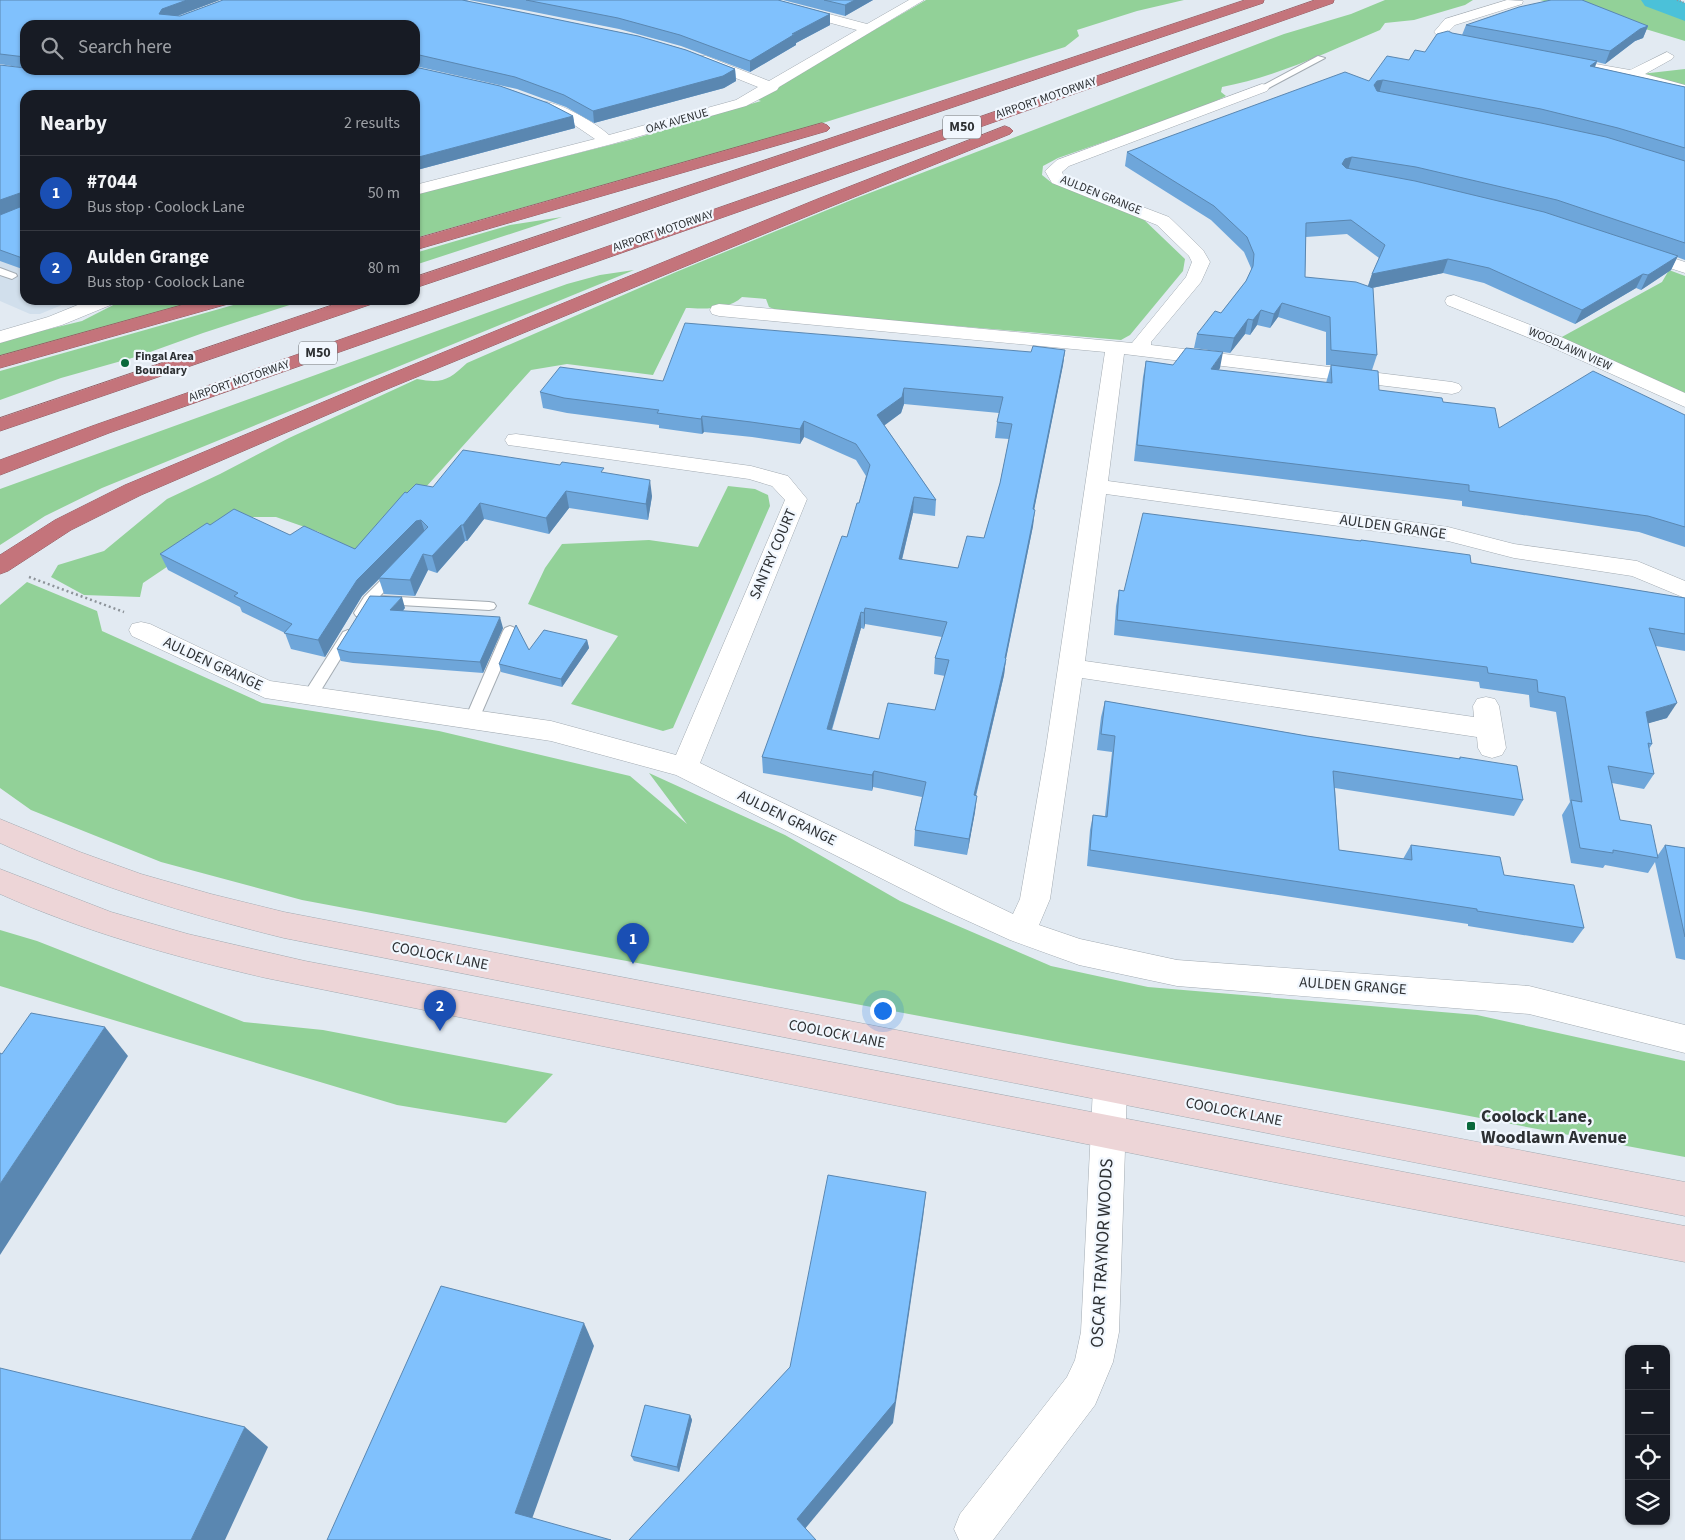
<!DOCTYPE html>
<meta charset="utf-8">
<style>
body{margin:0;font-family:"Source Sans 3",sans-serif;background:#242831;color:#f1f3f6}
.controls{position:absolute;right:15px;bottom:15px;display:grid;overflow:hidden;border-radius:10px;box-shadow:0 1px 4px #0004}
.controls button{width:45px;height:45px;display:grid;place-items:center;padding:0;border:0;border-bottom:1px solid #363941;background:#171b24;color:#f1f3f6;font:25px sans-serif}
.you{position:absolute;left:882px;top:1010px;width:18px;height:18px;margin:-12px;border:4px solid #fff;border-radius:50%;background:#1a73e8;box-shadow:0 0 0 8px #1a73e833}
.badge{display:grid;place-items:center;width:32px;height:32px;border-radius:50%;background:#89b4a2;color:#fff;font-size:16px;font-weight:700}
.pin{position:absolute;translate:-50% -41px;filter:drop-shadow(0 1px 2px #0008)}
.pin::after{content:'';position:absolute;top:26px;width:18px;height:15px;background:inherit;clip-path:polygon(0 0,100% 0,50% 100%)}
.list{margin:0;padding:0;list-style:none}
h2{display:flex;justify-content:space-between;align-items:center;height:65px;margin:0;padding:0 20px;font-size:21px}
h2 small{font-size:16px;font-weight:400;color:#9ea1a6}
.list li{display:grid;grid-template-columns:32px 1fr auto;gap:15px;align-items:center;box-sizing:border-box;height:75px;padding:0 20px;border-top:1px solid #363941}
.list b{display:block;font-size:19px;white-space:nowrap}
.list p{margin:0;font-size:16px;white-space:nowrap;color:#9ea1a6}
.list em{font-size:16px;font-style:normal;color:#9ea1a6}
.icon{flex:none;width:28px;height:28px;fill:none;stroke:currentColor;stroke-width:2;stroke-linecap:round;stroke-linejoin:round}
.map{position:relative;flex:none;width:1685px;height:1540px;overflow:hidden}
.search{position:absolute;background:#171b24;box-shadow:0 1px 4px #0004;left:20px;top:20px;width:400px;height:55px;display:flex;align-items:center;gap:12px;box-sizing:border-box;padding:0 18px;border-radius:15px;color:#9ea1a6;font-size:19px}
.panel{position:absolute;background:#171b24;box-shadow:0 1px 4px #0004;left:20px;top:90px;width:400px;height:215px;border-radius:15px}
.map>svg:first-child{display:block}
</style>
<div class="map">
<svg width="1685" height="1540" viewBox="0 0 1685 1540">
<rect width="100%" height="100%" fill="#e2eaf2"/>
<polygon fill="#d1dfec" points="25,202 25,300 74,300 40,314 30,314 0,301 0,214"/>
<g fill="#92d198">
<polygon points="926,0 1184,0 1137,11 1077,30 1079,36 1065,47 810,127 415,238 415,194 630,140 761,101 755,99"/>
<path d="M1385,0H1473L1465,5L1414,20L1385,23L1380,30C1329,51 1277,77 1222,87L1221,92L1226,96L1204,107L1058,158L1043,166L1042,175L1052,183L1139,215L1185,259L1183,271L1130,335L1121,340L779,311L769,307L766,299L742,297C729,310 704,309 686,308L653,375L567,364L531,370L408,507L359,559L319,532L276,517H241L143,583L140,597L84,595L51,577L58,565L104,551L167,499L220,474L289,438L417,379C442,384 449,380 467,363L676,272L854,199L1284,34L1351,14Z"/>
<polygon points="1540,0 1665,0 1685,9 1685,41 1573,7"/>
<polygon points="1685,69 1685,89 1632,75"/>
<polygon points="562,217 415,265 415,253 510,225"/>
<polygon points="634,270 102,488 45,516 0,545 0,489 567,284 600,275"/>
<polygon points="1669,270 1685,276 1685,395 1560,338 1662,282"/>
<polygon points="123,300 206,300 43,346 0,356 0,341 82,321"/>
<polygon points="251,300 305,300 203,333 139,356 61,378 0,400 0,371"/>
<polygon points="728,486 755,489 768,495 770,506 673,728 663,731 571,704 618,636 528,604 545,568 562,544 649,540 698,547"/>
<polygon points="27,582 97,611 102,631 262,703 439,731 630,776 687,824 649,773 785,835 900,901 1051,966 1148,987 1477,1015 1685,1061 1685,1157 1443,1111 1074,1045 302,900 161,862 31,810 0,788 0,605"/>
<polygon points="0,930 37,941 244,1022 323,1030 553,1074 506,1123 397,1105 0,986"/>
</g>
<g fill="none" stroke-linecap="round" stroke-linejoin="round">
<polygon fill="#4bc1d9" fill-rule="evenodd" points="1641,0 1679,0 1685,3 1685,21 1645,6"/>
<g stroke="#a3abb2" stroke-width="2">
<g id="lane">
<polygon points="1318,56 1325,58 1265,90 1258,88"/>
<polygon points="0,268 16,274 17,276 12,279 0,275"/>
<polygon points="395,570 401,574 380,596 489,602 494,603 496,606 494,609 489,610 383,604 377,600 366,616 356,616 354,613 364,597 390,571"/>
<polygon points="510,626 515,628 517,631 479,719 477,723 472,724 467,723 465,719 503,631 505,628"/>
<polygon points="348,630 353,632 355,635 315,700 305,700 303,696 305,692 343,632"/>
</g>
</g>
<g stroke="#a3abb2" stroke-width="1">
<g id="street">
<path d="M755,0H776L867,24L909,0H924L779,87L777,90L746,106L612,144L415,195V185L595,139L570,122L535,108L533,105L535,102C553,97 596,123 609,135L736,100L758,87L696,62L694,59L696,56H706L769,81L857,30L756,3Z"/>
<path d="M1507,0L1523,1L1522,4L1455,25L1449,31L1457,38L1481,42L1483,45L1481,48C1466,52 1444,44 1434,32L1445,19Z"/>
<polygon points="1667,52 1674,56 1672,59 1645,74 1685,85 1685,93 1631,79 1579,69 1577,66 1579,63 1584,62 1630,70"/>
<polygon points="1262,84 1267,85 1269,88 1267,91 1069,166 1062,172 1064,177 1169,217 1203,250 1210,262 1201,282 1151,342 1151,345 1452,382 1459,384 1462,388 1459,392 1452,394 1124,354 1108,481 1448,527 1514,544 1637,561 1685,581 1685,598 1632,576 1514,558 1448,541 1106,494 1085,661 1474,717 1473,706 1477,699 1486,697 1495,699 1499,706 1506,748 1502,755 1492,758 1482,755 1478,748 1477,737 1082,678 1050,899 1039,925 1080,939 1177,960 1529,986 1685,1025 1685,1053 1529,1014 1177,986 1079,965 1010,940 946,911 676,775 551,741 265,698 132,636 129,630 132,624 141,622 150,624 270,681 551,721 676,755 785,500 772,486 749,479 516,446 508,445 505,440 508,435 516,434 751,466 788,476 807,499 700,763 1013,914 1020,899 1046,748 1105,352 719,316 712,314 710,310 712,306 719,304 1132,343 1186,277 1192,262 1189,256 1157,225 1052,183 1045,171 1057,160"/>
<polygon points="1639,247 1685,262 1685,273 1633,256 1630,252 1633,248"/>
<polygon points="1454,295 1561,337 1685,393 1685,407 1547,345 1447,305 1445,301 1447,297"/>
<polygon points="90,300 115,300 113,304 62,325 0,343 0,331 48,317"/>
<polygon points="1110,1073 1122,1077 1127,1088 1119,1332 1113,1362 1095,1405 993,1540 959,1540 954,1529 960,1514 1067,1377 1075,1360 1081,1332 1093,1088 1098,1077"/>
</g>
</g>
<g stroke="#a3abb2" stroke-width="1">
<g id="secondary">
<path d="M0,819L80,852L141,874L211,894L284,912L1685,1182V1216L284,938C187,914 91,885 0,843Z"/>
<path d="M0,869L111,912L188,934L305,961L1685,1226V1262L1269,1181L266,978C175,957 85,932 0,894Z"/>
</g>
</g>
<g stroke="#8f5c62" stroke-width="1">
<g id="highway">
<polygon points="1245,0 1264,0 1263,3 415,288 415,277"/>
<polygon points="1315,0 1334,0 1333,3 109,433 0,475 0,460 95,425"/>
<polygon points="822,123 827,125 830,128 827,131 415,250 415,239"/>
<polygon points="1005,126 1010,128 1013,131 1010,134 827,208 385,390 141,495 71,530 8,571 0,574 0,555 55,520 125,485 371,382 815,200"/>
<polygon points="200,300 230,300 228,304 0,368 0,356"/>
<polygon points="347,300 374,300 372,304 0,431 0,418"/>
</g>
</g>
<polyline stroke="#8d9399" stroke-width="2" stroke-dasharray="1 2" stroke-linecap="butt" points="1677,0 1685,3"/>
<polyline stroke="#8d9399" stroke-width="2.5" stroke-dasharray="2 3" stroke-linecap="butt" points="29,577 124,612"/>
<use href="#lane" fill="#fff" fill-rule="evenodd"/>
<use href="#street" fill="#fff" fill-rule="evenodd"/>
<use href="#secondary" fill="#edd5d7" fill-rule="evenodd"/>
<use href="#highway" fill="#c4747b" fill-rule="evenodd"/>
</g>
<g fill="#6ea6da" fill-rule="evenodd">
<polygon points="0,0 219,0 178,16 180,16 223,0 778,0 830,14 830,25 796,43 796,45 750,72 681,46 619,29 519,9 469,0 466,1 638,36 686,50 735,69 736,81 724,88 594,123 566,107 517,89 415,66 415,25 25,25 25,70 415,70 415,67 500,86 548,103 573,116 575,128 417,170 415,169 415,95 25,95 25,270 0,261 0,65 23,68 0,64"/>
<polygon points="783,0 873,0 845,16"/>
<path d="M1466,25L1648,26L1643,38L1635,41L1605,64L1597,62L1595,67L1685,87V260L1677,257L1671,270L1641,290L1636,288L1575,324L1484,283L1443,273L1372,288L1377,355L1372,370L1379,390L1443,402L1499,428L1685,415V547L1639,532L1462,506V501L1134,461L1143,377L1146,361L1173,365L1220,368L1218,370L1326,383L1331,365H1326V332L1278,317L1270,328L1257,325L1250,335L1245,334L1230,353L1194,348L1197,334L1221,313L1246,281L1251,271V268L1244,252L1211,220L1125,166L1127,152L1369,81L1425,52L1452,33L1462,35ZM1347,234L1379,258L1372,274L1368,286L1305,277L1306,237Z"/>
<path d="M1065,350L1063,365L1034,510L1033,526L1006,659L1004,675L976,796L975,812L967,855L914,846L915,830L922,797L873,787L872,791L763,773L762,757L847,537L859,503L866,476L856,460L804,437L800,444L752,437L704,432L702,434L659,428V425L567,413L543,408L540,392L663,381L1031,352ZM904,404L999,413L997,422L995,438L1009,439L1000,483L984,538L958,568L902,560L913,513L935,516L936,500L884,425L901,413ZM865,624L942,637L935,658L934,674L945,676L935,710L879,739L832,730L861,628L864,629Z"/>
<polygon points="604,473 652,496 648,520 569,508 549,534 484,519 467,541 465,541 437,573 428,570 415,596 384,594 379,579 362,596 325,657 291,649 285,633 242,612 240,607 168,570 160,554 210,525 290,535 355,549 407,493 433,487"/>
<polygon points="1361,540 1471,563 1685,598 1685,651 1656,646 1667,718 1648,723 1652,744 1649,749 1654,774 1644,789 1612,783 1620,820 1658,855 1665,845 1685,848 1685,960 1676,958 1655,862 1648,873 1605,865 1603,868 1571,863 1562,815 1570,802 1556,712 1530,707 1529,695 1480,688 1479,682 1114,635 1116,606 1119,590 1124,591 1360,541"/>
<polygon points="405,608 403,611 503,628 483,673 353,663 341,661 337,649"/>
<polygon points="587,640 589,648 562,687 501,672 499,664 529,650"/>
<polygon points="1105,701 1307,736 1459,759 1460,757 1523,800 1514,816 1335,788 1339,850 1403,859 1411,845 1504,875 1584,928 1573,943 1468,926 1468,924 1087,866 1090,830 1093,815 1105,816 1112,752 1097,750 1101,717"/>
<polygon points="690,1415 692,1420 679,1472 634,1461 631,1456"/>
</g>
<g fill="#5a87b1">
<polygon points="187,0 220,0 166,20 159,14 162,9"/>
<polygon points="855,0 873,0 845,16 845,5"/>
<polygon points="830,14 830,25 796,43 796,45 750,72 750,61 792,34"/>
<polygon points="1648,26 1643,38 1635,41 1605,64 1610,51 1640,29"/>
<polygon points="1597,61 1592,74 1590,66"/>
<polygon points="735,69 736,81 724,88 594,123 593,111"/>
<polygon points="1383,80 1379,93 1374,94 1374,85 1377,81"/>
<polygon points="573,116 575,128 417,170 415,163 415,158"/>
<polygon points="1352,157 1348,170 1341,172 1342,164 1345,159"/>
<polygon points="20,193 25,206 0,215 0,200"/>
<polygon points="1678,256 1671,270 1641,290 1648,275"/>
<polygon points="1448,259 1443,273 1367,289 1372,274"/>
<polygon points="1643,274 1636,288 1575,324 1582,310"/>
<polygon points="1282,303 1278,317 1270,328 1274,314"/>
<polygon points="1261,310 1257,325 1250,335 1253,320"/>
<polygon points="1248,319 1245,334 1230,353 1234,338"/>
<polygon points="1065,350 1063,365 1031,525 1033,509"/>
<polygon points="1223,352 1220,368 1208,384 1211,369"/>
<polygon points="904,388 904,404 901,413 877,431 877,415"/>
<polygon points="702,416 704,432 702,434 701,419"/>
<polygon points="804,421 804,437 800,444 800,429"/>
<polygon points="650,480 652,496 648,520 646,504"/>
<polygon points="566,491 569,508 549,534 546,518"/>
<polygon points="914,497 913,513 898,575 899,559"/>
<polygon points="480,503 484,519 467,541 463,525"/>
<polygon points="1035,510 1033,526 1003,673 1006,659 1004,675 972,811 974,795 1005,658"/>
<polygon points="421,520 426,536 379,578 379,579 362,596 325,657 318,640 357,580 416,521"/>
<polygon points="461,525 465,541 437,573 432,556"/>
<polygon points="423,554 428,570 415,596 410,580"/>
<polygon points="402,597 405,608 393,621 390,610"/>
<polygon points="865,608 865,624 864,629 864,613"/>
<polygon points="861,612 861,628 827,745 827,729"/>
<polygon points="500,617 503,628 483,673 480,662"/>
<polygon points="587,640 589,648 562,687 561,679"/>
<polygon points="1677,703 1667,718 1636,727 1646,712"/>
<polygon points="874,771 873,787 872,791 872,775"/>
<polygon points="977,796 975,812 967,855 969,839"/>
<polygon points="105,1027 128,1056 0,1255 0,1184"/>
<polygon points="926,1192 923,1218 893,1423 799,1536 797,1519"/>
<polygon points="584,1323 594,1346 528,1530 515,1513"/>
<polygon points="690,1415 692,1420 679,1472 677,1467"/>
<polygon points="245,1427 268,1447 225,1540 191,1540"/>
</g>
<g fill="#80c1fd" stroke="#5a87b1" fill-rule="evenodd">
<polygon points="0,0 187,0 162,9 159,14 180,16 223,0 462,0 638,36 686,50 735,69 723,76 593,111 564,95 515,77 415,54 415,25 25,25 25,57 0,54"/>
<polygon points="526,0 778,0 830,14 792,34 795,34 750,61 680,35 618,18"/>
<polygon points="824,0 855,0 845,5"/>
<polygon points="1551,0 1582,0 1648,26 1640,29 1610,51 1466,25 1519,7"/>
<polygon points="1448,31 1452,33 1597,61 1590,66 1685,87 1685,148 1618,128 1541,109 1383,80 1377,81 1374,85 1377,91 1541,123 1606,137 1685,161 1685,243 1557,200 1416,167 1352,157 1345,159 1342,164 1346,168 1415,181 1544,212 1678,256 1648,275 1643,274 1582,310 1489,268 1448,259 1372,274 1385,245 1351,220 1306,223 1305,277 1356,282 1373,288 1377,355 1331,350 1330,317 1282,303 1274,314 1261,310 1253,320 1248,319 1234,338 1197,334 1215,311 1221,313 1246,281 1253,266 1254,254 1247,237 1214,206 1127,152 1345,72 1369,81 1387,56 1409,60 1415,50 1425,52 1437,34"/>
<polygon points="0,65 25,68 25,70 415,70 415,67 500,86 548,103 573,116 415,158 415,95 25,95 25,259 0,250 0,215 20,207 20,193 0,200"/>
<path d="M685,323L1031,352L1033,346L1065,350L1033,509L1035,510L1005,658L1006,659L974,795L977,796L969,839L915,830L926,782L874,771L872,775L762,757L842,536L847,537L857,503H859L870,465L856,444L804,421L800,429L751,422L702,416L701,419L657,413L659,410L564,398L540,392L560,367L663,381ZM904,388L1003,397L997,422L1012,424L1000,483L984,538L967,536L958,568L899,559L914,497L936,500L877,415L902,397ZM865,608L947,622L935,658L949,660L935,710L888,703L879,739L827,729L861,612L864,613Z"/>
<polygon points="1186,348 1223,352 1211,369 1332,383 1331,365 1378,371 1379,390 1442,398 1443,402 1495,408 1499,428 1593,371 1685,415 1685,527 1648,516 1469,491 1469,485 1137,445 1146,361 1173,365"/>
<polygon points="463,450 560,465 562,462 604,468 601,472 650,480 646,504 566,491 546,518 480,503 463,525 461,525 432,556 423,554 410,580 379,578 428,527 421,520 416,521 357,580 318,640 284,633 292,624 234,596 238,593 160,554 207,523 210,525 234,509 290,535 304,526 355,549 405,492 407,493 416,484 433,487"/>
<polygon points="1143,513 1361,541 1361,540 1470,555 1471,563 1685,598 1685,634 1649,628 1677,703 1646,712 1652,744 1648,743 1654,774 1608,766 1620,820 1651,825 1658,858 1613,850 1613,853 1580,848 1571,800 1582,802 1565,697 1538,692 1537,680 1488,673 1487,667 1117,620 1119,590 1124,591"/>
<polygon points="370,596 402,597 390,610 500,617 480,662 349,652 337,649"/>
<polygon points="516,625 529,650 544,630 587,640 561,679 499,664"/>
<polygon points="1105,701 1307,736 1460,759 1460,757 1517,766 1523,800 1333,771 1339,850 1412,860 1411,845 1500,857 1504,875 1574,885 1584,928 1477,911 1477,909 1090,850 1093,815 1107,817 1115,736 1101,734"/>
<polygon points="1665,845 1685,848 1685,937"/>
<polygon points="31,1013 105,1027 0,1184 0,1053 2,1054"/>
<polygon points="828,1175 926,1192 895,1402 797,1519 816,1540 629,1540 790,1367"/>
<polygon points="441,1286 584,1323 515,1513 611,1540 327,1540"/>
<polygon points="0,1368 245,1427 191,1540 0,1540"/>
<polygon points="645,1405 690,1415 677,1467 631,1456"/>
</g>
<g fill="#09683b" stroke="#f1f7fe" stroke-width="2">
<circle cx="125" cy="363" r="5"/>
<rect x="1466" y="1121" width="10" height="10" rx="2.5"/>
</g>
<g text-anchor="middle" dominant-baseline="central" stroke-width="4.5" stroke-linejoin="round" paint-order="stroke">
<g font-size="12" fill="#2d3033" stroke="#f1f7fe">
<text transform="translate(1046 98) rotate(-19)">AIRPORT MOTORWAY</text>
<text transform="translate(677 121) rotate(-16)">OAK AVENUE</text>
<text transform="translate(1101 195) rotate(22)">AULDEN GRANGE</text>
<text transform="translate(663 231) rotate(-19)">AIRPORT MOTORWAY</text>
<text transform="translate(1570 349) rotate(24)">WOODLAWN VIEW</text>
<text transform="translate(239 381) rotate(-19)">AIRPORT MOTORWAY</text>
</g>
<g font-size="12" font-weight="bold" fill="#2d3033" stroke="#f1f7fe" text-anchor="start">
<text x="135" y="356">Fingal Area<tspan x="135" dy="14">Boundary</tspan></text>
</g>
<g fill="#f1f7fe" stroke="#686c70" stroke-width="1">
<rect x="943" y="115.5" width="38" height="23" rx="4"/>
<rect x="299" y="341.5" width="38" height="23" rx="4"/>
</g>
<g font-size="14" font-weight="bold" fill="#2d3033">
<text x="962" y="127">M50</text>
<text x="318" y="353">M50</text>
</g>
<g font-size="15" fill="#2d3033" stroke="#f1f7fe">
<text transform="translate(1393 527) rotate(8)">AULDEN GRANGE</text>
<text transform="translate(773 554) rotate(-67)">SANTRY COURT</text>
<text transform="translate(213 664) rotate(25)">AULDEN GRANGE</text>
<text transform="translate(787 818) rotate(26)">AULDEN GRANGE</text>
<text transform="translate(440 956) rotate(11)">COOLOCK LANE</text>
<text transform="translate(1353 986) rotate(4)">AULDEN GRANGE</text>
<text transform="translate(837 1034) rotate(11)">COOLOCK LANE</text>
<text transform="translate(1234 1112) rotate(11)">COOLOCK LANE</text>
</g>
<g font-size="18" font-weight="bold" fill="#2d3033" stroke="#f1f7fe" text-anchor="start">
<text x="1481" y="1116">Coolock Lane,<tspan x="1481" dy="21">Woodlawn Avenue</tspan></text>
</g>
<g font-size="18" fill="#2d3033" stroke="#f1f7fe">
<text transform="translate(1102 1253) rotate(-87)">OSCAR TRAYNOR WOODS</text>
</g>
</g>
</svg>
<div class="controls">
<button>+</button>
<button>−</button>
<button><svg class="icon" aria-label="locate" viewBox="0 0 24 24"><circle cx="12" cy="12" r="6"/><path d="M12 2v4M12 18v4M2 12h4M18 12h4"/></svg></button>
<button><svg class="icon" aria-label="layers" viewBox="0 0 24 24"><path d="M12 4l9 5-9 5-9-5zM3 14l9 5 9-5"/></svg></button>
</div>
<div class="you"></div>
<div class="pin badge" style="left:633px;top:964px;background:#1a4fb4">1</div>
<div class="pin badge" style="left:440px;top:1031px;background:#1a4fb4">2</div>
<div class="search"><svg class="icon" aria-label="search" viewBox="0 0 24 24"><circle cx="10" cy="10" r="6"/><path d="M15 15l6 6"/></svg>Search here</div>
<section class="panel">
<h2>Nearby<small>2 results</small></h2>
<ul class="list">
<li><span class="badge" style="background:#1a4fb4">1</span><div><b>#7044</b><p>Bus stop · Coolock Lane</p></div><em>50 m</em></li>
<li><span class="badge" style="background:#1a4fb4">2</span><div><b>Aulden Grange</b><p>Bus stop · Coolock Lane</p></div><em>80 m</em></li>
</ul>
</section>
</div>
